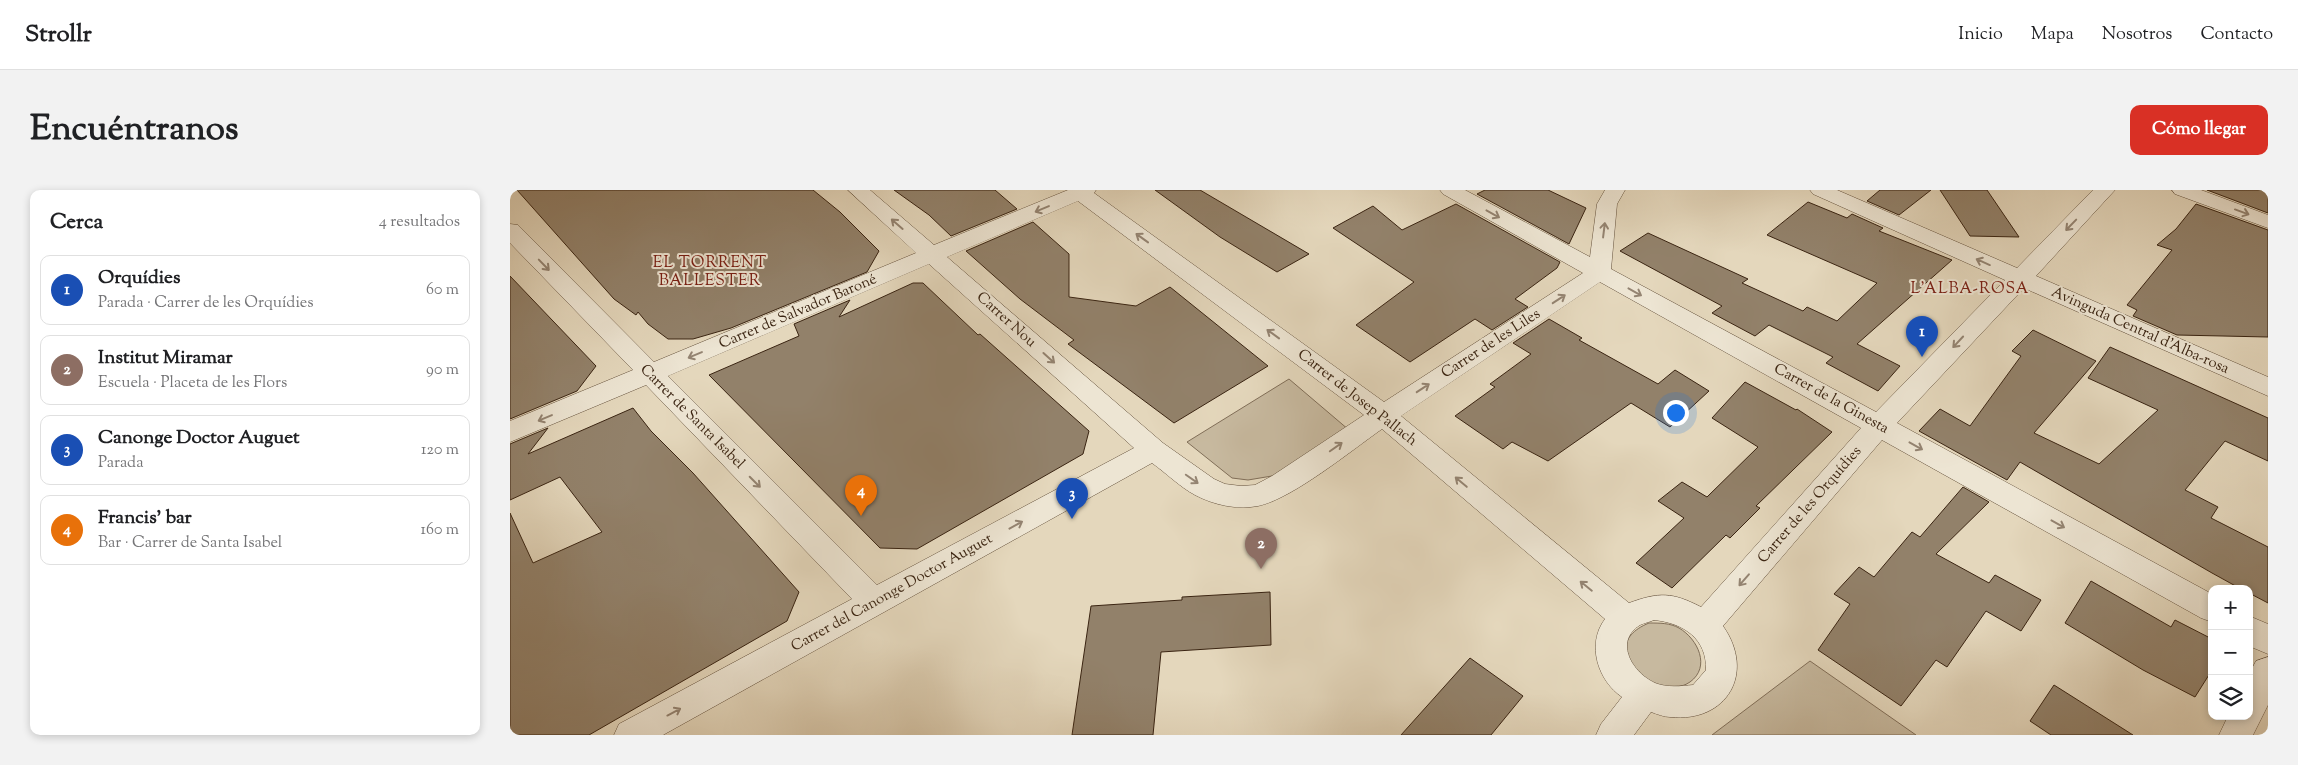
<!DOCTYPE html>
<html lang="es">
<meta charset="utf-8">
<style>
body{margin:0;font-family:"Sorts Mill Goudy",serif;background:#f2f2f2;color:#202124}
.controls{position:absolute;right:15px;bottom:15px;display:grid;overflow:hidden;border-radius:10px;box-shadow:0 2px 8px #0003}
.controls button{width:45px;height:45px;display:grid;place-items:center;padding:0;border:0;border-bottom:1px solid #e0e0e0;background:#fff;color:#202124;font:25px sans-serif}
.you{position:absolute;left:1165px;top:222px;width:18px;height:18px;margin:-12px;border:4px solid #fff;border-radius:50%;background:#1a73e8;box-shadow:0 0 0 8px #1a73e833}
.badge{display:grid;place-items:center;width:32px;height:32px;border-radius:50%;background:#d93025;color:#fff;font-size:16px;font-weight:700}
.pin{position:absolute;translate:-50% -41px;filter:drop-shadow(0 1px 2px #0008)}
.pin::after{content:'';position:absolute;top:26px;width:18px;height:15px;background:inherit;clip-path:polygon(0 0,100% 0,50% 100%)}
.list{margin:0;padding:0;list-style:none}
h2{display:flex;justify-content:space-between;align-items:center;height:65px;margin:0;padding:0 20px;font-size:21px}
h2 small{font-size:16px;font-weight:400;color:#757577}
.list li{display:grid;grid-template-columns:32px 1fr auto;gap:15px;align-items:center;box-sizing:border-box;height:70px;margin:0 10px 10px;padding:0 10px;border:1px solid #e0e0e0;border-radius:10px}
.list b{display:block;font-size:19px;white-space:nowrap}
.list p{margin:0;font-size:16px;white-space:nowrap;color:#757577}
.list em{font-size:16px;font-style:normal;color:#757577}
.icon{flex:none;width:28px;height:28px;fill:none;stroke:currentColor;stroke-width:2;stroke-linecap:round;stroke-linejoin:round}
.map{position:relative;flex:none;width:1758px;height:545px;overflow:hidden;border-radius:10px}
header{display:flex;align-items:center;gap:30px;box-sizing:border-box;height:70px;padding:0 25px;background:#fff;border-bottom:1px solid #e0e0e0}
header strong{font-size:24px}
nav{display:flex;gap:28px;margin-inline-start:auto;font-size:18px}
.intro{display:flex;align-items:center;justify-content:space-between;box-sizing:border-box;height:120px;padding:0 30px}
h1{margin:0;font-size:35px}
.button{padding:12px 22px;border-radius:10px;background:#d93025;color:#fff;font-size:18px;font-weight:700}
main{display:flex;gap:30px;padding:0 30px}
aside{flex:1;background:#fff;border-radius:10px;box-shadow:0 2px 8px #0003}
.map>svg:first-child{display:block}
</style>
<header>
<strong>Strollr</strong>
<nav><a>Inicio</a><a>Mapa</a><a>Nosotros</a><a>Contacto</a></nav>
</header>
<div class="intro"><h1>Encuéntranos</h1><a class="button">Cómo llegar</a></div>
<main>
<aside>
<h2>Cerca<small>4 resultados</small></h2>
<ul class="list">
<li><span class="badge" style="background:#1a4fb4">1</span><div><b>Orquídies</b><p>Parada · Carrer de les Orquídies</p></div><em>60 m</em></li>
<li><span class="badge" style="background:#8d6e63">2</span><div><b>Institut Miramar</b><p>Escuela · Placeta de les Flors</p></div><em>90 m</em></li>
<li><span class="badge" style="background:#1a4fb4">3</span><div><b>Canonge Doctor Auguet</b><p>Parada</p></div><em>120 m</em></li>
<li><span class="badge" style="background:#e8710a">4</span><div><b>Francis' bar</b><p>Bar · Carrer de Santa Isabel</p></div><em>160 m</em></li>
</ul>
</aside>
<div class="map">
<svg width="1758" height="545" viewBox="0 0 1758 545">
<rect width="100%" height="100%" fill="#e4d7bc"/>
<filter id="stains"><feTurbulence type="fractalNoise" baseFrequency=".004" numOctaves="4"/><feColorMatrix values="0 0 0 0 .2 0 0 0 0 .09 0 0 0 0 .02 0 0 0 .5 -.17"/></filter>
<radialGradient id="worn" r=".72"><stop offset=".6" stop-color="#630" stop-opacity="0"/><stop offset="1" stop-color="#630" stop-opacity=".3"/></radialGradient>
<g fill="#c7b99f" stroke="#806e58">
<polygon points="779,189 839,240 774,284 738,290 722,288 677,252"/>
<path d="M1139,433C1150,433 1160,433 1169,438C1188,449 1201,477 1180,492C1147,515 1080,457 1139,433Z"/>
<polygon points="1300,471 1406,545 1202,545"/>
</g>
<g fill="#92816a" stroke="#3a2412">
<polygon points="7,0 303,0 330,22 369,61 357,82 221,138 183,149 158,149 138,134 128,122 126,125 104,109"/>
<polygon points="384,0 485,0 507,19 441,46 419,25"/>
<polygon points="645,0 690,0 799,64 767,82 710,47"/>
<polygon points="975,0 1038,0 1076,18 1059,54 967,4"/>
<polygon points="1370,0 1421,0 1389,25 1357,11"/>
<polygon points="1430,0 1477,0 1509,47 1460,46"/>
<polygon points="1697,0 1758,0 1758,23"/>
<polygon points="1298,12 1337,28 1342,24 1373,38 1369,41 1442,70 1347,154 1390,176 1368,201 1316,173 1323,167 1259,135 1245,146 1202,123 1212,116 1110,61 1138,43 1238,89 1232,93 1293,121 1297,117 1327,131 1367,93 1257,45"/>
<polygon points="946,14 1050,72 1047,78 1005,109 1018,117 982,140 965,129 900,172 846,135 904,92 823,38 863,16 892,40"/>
<polygon points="1686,14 1758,40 1758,147 1667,145 1623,126 1627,120 1617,115 1662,60 1647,55 1666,39"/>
<polygon points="523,32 559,64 559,107 626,116 660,97 758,176 664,233 558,154 564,150 510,109 456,61"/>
<polygon points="0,86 86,176 67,201 0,229"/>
<polygon points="403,93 413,93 468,145 470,144 579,241 573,264 407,359 370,358 199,185 289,146 284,134 340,110 329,127"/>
<polygon points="1039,129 1072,148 1069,150 1148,194 1165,180 1199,201 1160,237 1121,213 1038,271 1002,252 993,259 945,226 985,197 980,194 1021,164 1003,153"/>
<polygon points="1523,140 1586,171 1524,243 1589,274 1648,220 1578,188 1600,157 1758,228 1758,271 1715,251 1675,300 1708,317 1701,328 1758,357 1758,413 1739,403 1739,399 1731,399 1702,383 1510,272 1497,290 1409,241 1430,219 1460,236 1511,166 1502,161"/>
<polygon points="1235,192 1286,220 1287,219 1322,242 1246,316 1250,318 1220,348 1216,345 1162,398 1126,373 1174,328 1148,311 1172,292 1197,307 1248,257 1202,228"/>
<polygon points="123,218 141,241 183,283 289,402 277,431 79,545 0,545 0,323 23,373 92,342 50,287 0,310 0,254 38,238 18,264"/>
<polygon points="1453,297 1479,312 1426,364 1479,393 1485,385 1531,410 1511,441 1476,421 1437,477 1426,470 1391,516 1308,460 1340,414 1324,404 1349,377 1364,387 1402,342 1410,347"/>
<polygon points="1581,391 1661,437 1665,430 1702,449 1702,480 1685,507 1633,480 1555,433"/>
<polygon points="760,402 761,455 651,462 643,545 562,545 581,416 672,410 672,407"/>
<polygon points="960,468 1013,506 981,545 891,545"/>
<polygon points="1544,495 1623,545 1541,545 1520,531"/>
</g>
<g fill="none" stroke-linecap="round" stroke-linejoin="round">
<g stroke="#64513c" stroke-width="1">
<g id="minor">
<path d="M338,0H360L424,55L558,0H586L584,3L874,212L1073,83L933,4L930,0H955L1080,67L1087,14L1095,0H1115L1107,14L1101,79L1366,222L1495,90L1303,4L1300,0H1327L1507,78L1583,0H1605L1526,86L1758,187V206L1514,98L1387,233L1702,404V432L1691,428L1372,250L1213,436C1246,483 1217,533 1160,527C1154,527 1147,524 1141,522L1124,545H1086L1091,534L1112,507C1088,491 1076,454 1095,429L872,239C842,260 782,309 748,316C727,320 704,315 685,305C670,297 656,283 642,273L153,545H104L109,534L342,409L136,195L0,252V231L123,180L0,53V34L8,35L144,172L406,63ZM568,11L854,225L762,286L745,295L731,296L715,294L704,289L653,253L437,67ZM419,74L624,258L367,395L158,186ZM1090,92L1351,238L1191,417C1162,402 1149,402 1119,413L891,226ZM1144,430C1174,433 1197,449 1196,480L1183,495C1171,496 1157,498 1145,493C1123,483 1103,452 1130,435C1134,433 1140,432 1144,430Z"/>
<polygon points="1662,0 1691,0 1758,25 1758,38 1665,4"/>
<polygon points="1739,426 1758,434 1758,464 1739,456"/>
<polygon points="1758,467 1758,515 1743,545 1709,545 1718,526 1739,526 1739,484 1746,471"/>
</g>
</g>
<use href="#minor" fill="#ede5d3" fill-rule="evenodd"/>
</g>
<defs><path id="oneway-shaft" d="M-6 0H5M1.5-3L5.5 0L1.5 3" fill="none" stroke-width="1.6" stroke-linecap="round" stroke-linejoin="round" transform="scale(1.25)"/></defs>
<g stroke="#948472">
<use href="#oneway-shaft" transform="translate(532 19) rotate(157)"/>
<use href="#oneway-shaft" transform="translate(1732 22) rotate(20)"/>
<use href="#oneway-shaft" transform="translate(983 24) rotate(29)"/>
<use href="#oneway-shaft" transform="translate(387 34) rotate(-139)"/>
<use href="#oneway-shaft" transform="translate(1561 35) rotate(134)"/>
<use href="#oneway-shaft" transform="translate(1094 40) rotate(-83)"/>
<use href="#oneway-shaft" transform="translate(632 48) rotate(-144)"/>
<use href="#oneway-shaft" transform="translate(1473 72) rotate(-156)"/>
<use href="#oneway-shaft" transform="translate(34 75) rotate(46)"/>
<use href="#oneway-shaft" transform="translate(1125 102) rotate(29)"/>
<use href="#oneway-shaft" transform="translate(1049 109) rotate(-33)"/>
<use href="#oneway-shaft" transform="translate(763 144) rotate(-144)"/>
<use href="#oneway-shaft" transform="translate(1448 152) rotate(133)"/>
<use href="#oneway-shaft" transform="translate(185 165) rotate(157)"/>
<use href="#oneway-shaft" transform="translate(539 168) rotate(42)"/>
<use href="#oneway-shaft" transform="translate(913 198) rotate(-33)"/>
<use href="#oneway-shaft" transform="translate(35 228) rotate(157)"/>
<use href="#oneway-shaft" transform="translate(1406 256) rotate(29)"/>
<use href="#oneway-shaft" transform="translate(826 257) rotate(-35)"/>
<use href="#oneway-shaft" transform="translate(682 289) rotate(35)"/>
<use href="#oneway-shaft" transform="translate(245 292) rotate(45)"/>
<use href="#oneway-shaft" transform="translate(951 292) rotate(-140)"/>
<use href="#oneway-shaft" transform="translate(1548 334) rotate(29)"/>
<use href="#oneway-shaft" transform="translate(506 335) rotate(-29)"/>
<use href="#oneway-shaft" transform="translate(1234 390) rotate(131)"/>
<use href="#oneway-shaft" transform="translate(1076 396) rotate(-141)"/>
<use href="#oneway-shaft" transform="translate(164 522) rotate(-28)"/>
</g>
<g text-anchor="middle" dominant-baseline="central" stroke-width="4" stroke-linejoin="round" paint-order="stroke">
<g font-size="15" fill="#3a2412" stroke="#ede5d3">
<text transform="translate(288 122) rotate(-23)">Carrer de Salvador Baroné</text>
<text transform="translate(496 130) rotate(42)">Carrer Nou</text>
<text transform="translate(1630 141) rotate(24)">Avinguda Central d'Alba-rosa</text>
<text transform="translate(981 154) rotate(-33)">Carrer de les Liles</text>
<text transform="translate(847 208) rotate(38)">Carrer de Josep Pallach</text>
<text transform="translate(1321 209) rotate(29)">Carrer de la Ginesta</text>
<text transform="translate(182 227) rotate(45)">Carrer de Santa Isabel</text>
<text transform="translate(1300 315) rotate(-49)">Carrer de les Orquídies</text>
<text transform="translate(382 403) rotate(-29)">Carrer del Canonge Doctor Auguet</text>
</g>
<g font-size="16" letter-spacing="1" fill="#7a1f14" stroke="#ede5d3">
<text x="200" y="73">EL TORRENT<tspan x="200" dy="18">BALLESTER</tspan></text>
<text x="1460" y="99">L'ALBA-ROSA</text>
</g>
</g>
<rect width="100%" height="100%" filter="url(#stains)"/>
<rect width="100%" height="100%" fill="url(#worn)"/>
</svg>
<div class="controls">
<button>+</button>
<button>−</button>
<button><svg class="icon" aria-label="layers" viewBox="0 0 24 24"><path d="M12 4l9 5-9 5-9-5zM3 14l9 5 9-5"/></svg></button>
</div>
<div class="you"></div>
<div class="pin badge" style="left:1412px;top:167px;background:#1a4fb4">1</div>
<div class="pin badge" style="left:751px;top:379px;background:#8d6e63">2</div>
<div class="pin badge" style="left:562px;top:329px;background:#1a4fb4">3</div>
<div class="pin badge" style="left:351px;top:326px;background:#e8710a">4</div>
</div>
</main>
